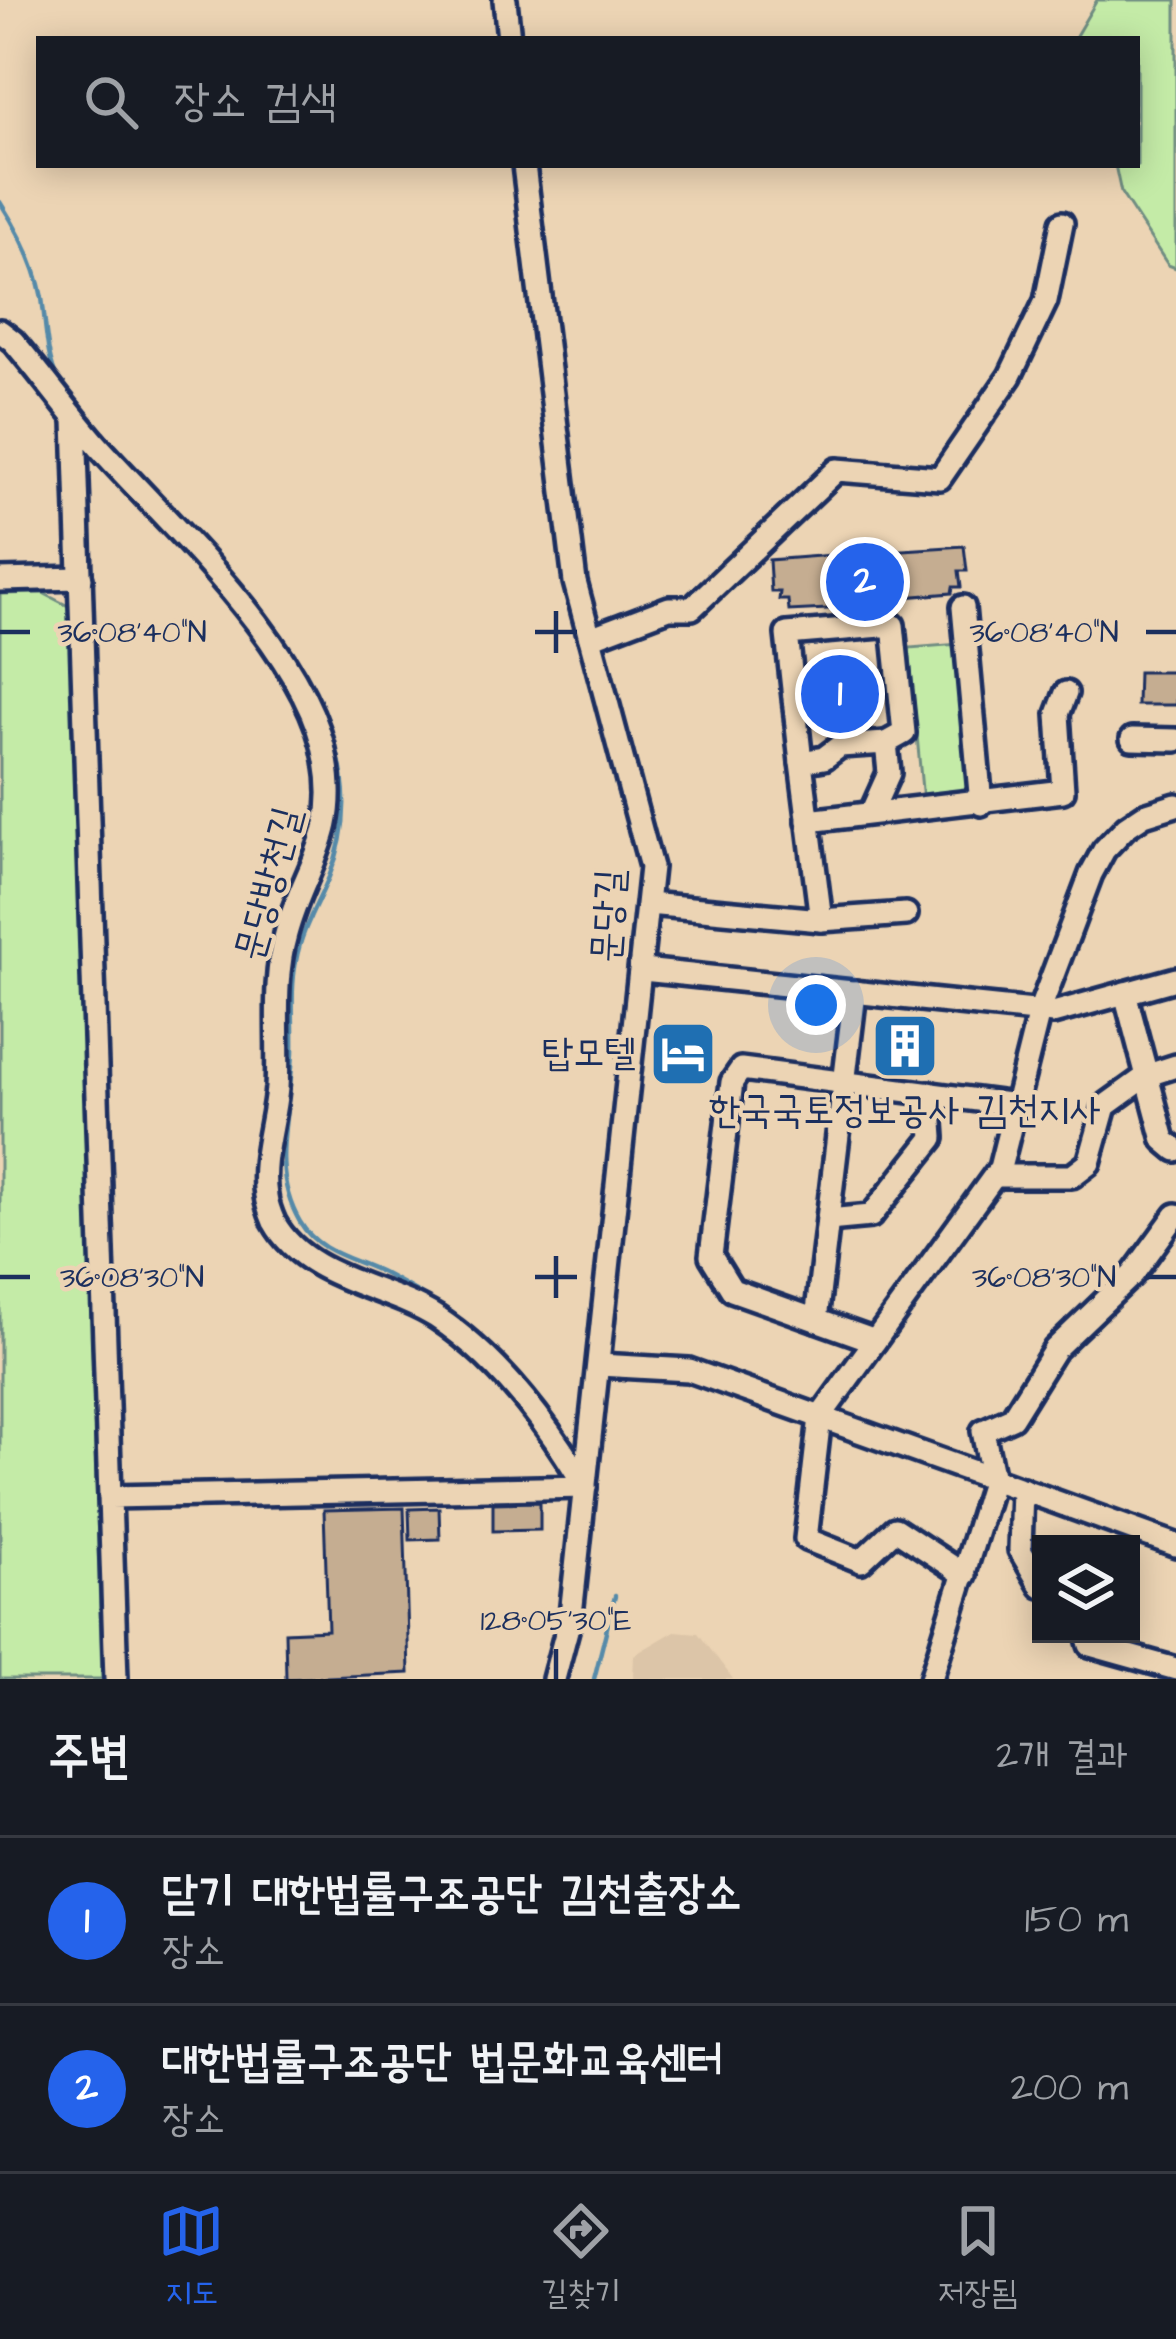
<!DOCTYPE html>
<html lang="ko">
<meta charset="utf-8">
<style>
body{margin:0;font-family:"Architects Daughter","Poor Story",sans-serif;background:#20242c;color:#f1f3f6}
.controls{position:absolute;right:36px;bottom:36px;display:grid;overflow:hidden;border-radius:0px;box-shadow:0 6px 30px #0003}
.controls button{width:108px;height:108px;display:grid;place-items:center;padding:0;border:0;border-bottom:3px solid #363941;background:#171b24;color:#f1f3f6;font:60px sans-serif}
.you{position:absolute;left:816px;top:1005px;width:42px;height:42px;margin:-30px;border:9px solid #fff;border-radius:50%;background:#1a73e8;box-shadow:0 0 0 18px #1a73e833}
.badge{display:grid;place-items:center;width:78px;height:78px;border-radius:50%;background:#2563eb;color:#fff;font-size:39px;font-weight:700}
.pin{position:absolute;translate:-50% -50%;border:6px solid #fff;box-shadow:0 3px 12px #0006}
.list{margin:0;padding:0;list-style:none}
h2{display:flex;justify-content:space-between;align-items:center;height:156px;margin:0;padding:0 48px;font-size:51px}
h2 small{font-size:39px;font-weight:400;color:#9ea1a6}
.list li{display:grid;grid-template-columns:78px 1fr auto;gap:36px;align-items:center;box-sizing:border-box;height:168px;padding:0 48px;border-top:3px solid #363941}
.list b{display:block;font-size:45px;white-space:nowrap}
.list p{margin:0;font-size:39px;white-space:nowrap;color:#9ea1a6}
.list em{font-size:39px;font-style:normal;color:#9ea1a6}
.icon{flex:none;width:66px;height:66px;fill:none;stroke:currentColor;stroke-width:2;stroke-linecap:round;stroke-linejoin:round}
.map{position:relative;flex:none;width:1176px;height:1679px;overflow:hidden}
.search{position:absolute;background:#171b24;box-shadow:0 6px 30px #0003;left:36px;right:36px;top:36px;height:132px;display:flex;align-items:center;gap:30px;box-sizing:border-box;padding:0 42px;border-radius:0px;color:#9ea1a6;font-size:45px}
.sheet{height:492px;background:#171b24}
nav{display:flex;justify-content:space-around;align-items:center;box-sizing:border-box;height:168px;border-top:3px solid #363941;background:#171b24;font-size:33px;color:#9ea1a6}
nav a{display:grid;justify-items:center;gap:6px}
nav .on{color:#2563eb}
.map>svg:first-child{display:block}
</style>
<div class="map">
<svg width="1176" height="1679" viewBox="0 0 1176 1679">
<rect width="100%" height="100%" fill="#ecd4b4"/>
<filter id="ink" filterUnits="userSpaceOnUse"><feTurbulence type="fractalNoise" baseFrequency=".00833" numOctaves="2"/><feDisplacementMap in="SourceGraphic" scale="24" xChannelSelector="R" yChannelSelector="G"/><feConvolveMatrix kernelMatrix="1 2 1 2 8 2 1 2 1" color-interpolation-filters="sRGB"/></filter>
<g filter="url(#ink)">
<polygon fill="#dcc5a8" points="675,1631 698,1633 733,1679 633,1679 634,1655"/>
<g fill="#c4eba7" stroke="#708d82" stroke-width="3">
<polygon points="1097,0 1176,0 1176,268 1168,265 1121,193 1115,165 1137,165 1137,39 1074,39"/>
<polygon points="43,593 70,607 102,1679 0,1679 0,594"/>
<polygon points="959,644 974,798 923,801 909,648"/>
</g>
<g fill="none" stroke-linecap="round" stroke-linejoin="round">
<g stroke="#558aa9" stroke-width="4.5">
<path d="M0,202C18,230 36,265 42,298C46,326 46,357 59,382"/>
<polyline points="222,565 282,640"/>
<path d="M325,719C348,770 351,824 329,877C317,905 301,931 296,961C290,992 294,1022 293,1052C291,1110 268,1168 300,1222C318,1253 353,1258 383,1273C430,1298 472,1323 507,1364"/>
<polyline points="538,1400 560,1425"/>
<polyline points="594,1679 615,1596"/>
</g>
</g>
<g fill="#c5ad91" stroke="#1b2f5e" stroke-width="3">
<polygon points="964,546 967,571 959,571 961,587 953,587 952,593 867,600 867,607 789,611 788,600 779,600 780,592 771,592 769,560 858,553 861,576 890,574 888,551"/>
<polygon points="834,664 846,664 847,679 877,676 880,703 802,711 800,684 835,681"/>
<polygon points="1138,672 1176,672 1176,705 1137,705"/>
<polygon points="883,1030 920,1037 921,1032 928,1033 928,1061 881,1056"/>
<polygon points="540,1502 540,1530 493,1531 493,1503"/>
<polygon points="404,1508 409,1673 286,1679 285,1632 328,1630 324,1510"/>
<polygon points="439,1508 440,1539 410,1540 409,1509"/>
</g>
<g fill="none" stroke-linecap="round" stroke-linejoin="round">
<g stroke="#1b2f5e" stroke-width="30">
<g id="minor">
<polyline points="505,0 509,39"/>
<polyline points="524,165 575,582 651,867 571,1615 554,1679"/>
<path d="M0,331L13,341C43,376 69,413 99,447C172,528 308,651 326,760C340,838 304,866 286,934C272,983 280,1037 277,1088C274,1123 260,1161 266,1196C267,1204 271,1215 274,1222C306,1280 386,1285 436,1317C498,1358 548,1424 585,1487L110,1497L116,1679"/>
<polyline points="75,420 110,1497"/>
<polyline points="0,580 81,578"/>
<polyline points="963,607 981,804"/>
<polyline points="590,638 669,608 692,608 837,470 940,478 1010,376 1046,301 1062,223"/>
<polyline points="1132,739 1176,740"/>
<polyline points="801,762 787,634 893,625 904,733 886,743"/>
<polyline points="808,821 1063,791 1058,714 1066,693"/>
<polyline points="648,904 821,920 906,914"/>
<polyline points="821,920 801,762 824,758 840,746 886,743 889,773 871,813"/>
<polyline points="643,970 1053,1013 1176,979"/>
<polyline points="1125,993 1164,1140 1176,1150"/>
<polyline points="995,1176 1072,1176 1089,1163 1105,1106 1148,1075 1176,1066"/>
<polyline points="828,1220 871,1216 933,1138 930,1093"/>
<polyline points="816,1320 855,992"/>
<polyline points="875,1341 732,1290 711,1256 732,1082 741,1069 1016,1105"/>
<polyline points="599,1365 689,1370 993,1479 983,1431 1012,1418 1055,1349 1133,1274 1176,1215"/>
<polyline points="1022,1489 1020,1550 1041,1586"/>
<polyline points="965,1575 895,1529 861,1561 806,1539 820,1417 1000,1168 1039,1012 1091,874 1104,850 1126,827 1144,815 1176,805"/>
<polyline points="1087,1634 1090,1645 1176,1669"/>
<polyline points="931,1679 993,1479 1176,1545"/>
</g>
</g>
<use href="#minor" stroke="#ecd4b4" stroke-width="21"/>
</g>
</g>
<path fill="none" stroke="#1b2f5e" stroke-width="4.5" d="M556,611V653M0,632H30M535,632H577M1146,632H1176M556,1256V1298M0,1277H30M535,1277H577M1146,1277H1176M556,1649V1679"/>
<defs>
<g id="building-square" transform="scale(3.45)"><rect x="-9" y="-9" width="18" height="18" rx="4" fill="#1f6fb2" stroke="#ecd4b4"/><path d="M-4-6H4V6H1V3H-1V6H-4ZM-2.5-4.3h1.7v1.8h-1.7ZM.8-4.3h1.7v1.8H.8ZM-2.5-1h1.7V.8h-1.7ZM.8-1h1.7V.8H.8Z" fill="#fff"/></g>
<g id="hotel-square" transform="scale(3.45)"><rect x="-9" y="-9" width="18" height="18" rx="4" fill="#1f6fb2" stroke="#ecd4b4"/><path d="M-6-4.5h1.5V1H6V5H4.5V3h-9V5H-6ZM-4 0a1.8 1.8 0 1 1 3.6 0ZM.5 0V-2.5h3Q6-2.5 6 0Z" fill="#fff"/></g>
</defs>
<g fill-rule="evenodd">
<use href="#building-square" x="905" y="1046"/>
<use href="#hotel-square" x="683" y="1054"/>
</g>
<g text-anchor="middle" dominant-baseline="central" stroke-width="9" stroke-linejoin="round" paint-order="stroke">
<g font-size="39" fill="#1b2f5e" stroke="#ecd4b4">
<text transform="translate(269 884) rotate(-75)">문당방천길</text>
<text transform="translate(609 916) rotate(-87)">문당길</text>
</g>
<g font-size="39" fill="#1b2f5e" stroke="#ecd4b4" text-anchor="end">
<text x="636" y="1054">탑모텔</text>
<text x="905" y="1111" text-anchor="middle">한국국토정보공사 김천지사</text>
</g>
</g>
<g font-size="30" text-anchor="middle" fill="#1b2f5e" stroke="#ecd4b4" stroke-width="9" stroke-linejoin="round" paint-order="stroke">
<text x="132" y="642">36°08'40"N</text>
<text x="1044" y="642">36°08'40"N</text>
<text x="132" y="1287">36°08'30"N</text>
<text x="1044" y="1287">36°08'30"N</text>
<text x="556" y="1630">128°05'30"E</text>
</g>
</svg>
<div class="controls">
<button><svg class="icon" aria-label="layers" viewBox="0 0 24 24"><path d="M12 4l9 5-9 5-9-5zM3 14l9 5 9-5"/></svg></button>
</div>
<div class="you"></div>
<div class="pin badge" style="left:840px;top:694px">1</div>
<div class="pin badge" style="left:865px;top:582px">2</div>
<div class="search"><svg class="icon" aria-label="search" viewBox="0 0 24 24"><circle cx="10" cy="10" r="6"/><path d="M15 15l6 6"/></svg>장소 검색</div>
</div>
<section class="sheet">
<h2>주변<small>2개 결과</small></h2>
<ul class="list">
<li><span class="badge">1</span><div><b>닫기 대한법률구조공단 김천출장소</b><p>장소</p></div><em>150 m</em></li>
<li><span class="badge">2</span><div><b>대한법률구조공단 법문화교육센터</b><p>장소</p></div><em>200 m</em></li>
</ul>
</section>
<nav>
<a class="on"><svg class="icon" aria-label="map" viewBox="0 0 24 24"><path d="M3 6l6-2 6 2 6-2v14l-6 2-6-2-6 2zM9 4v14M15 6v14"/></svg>지도</a>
<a><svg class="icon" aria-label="directions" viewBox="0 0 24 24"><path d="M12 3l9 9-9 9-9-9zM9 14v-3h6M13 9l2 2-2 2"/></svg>길찾기</a>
<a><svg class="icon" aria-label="saved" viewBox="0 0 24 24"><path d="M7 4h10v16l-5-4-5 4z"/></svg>저장됨</a>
</nav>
